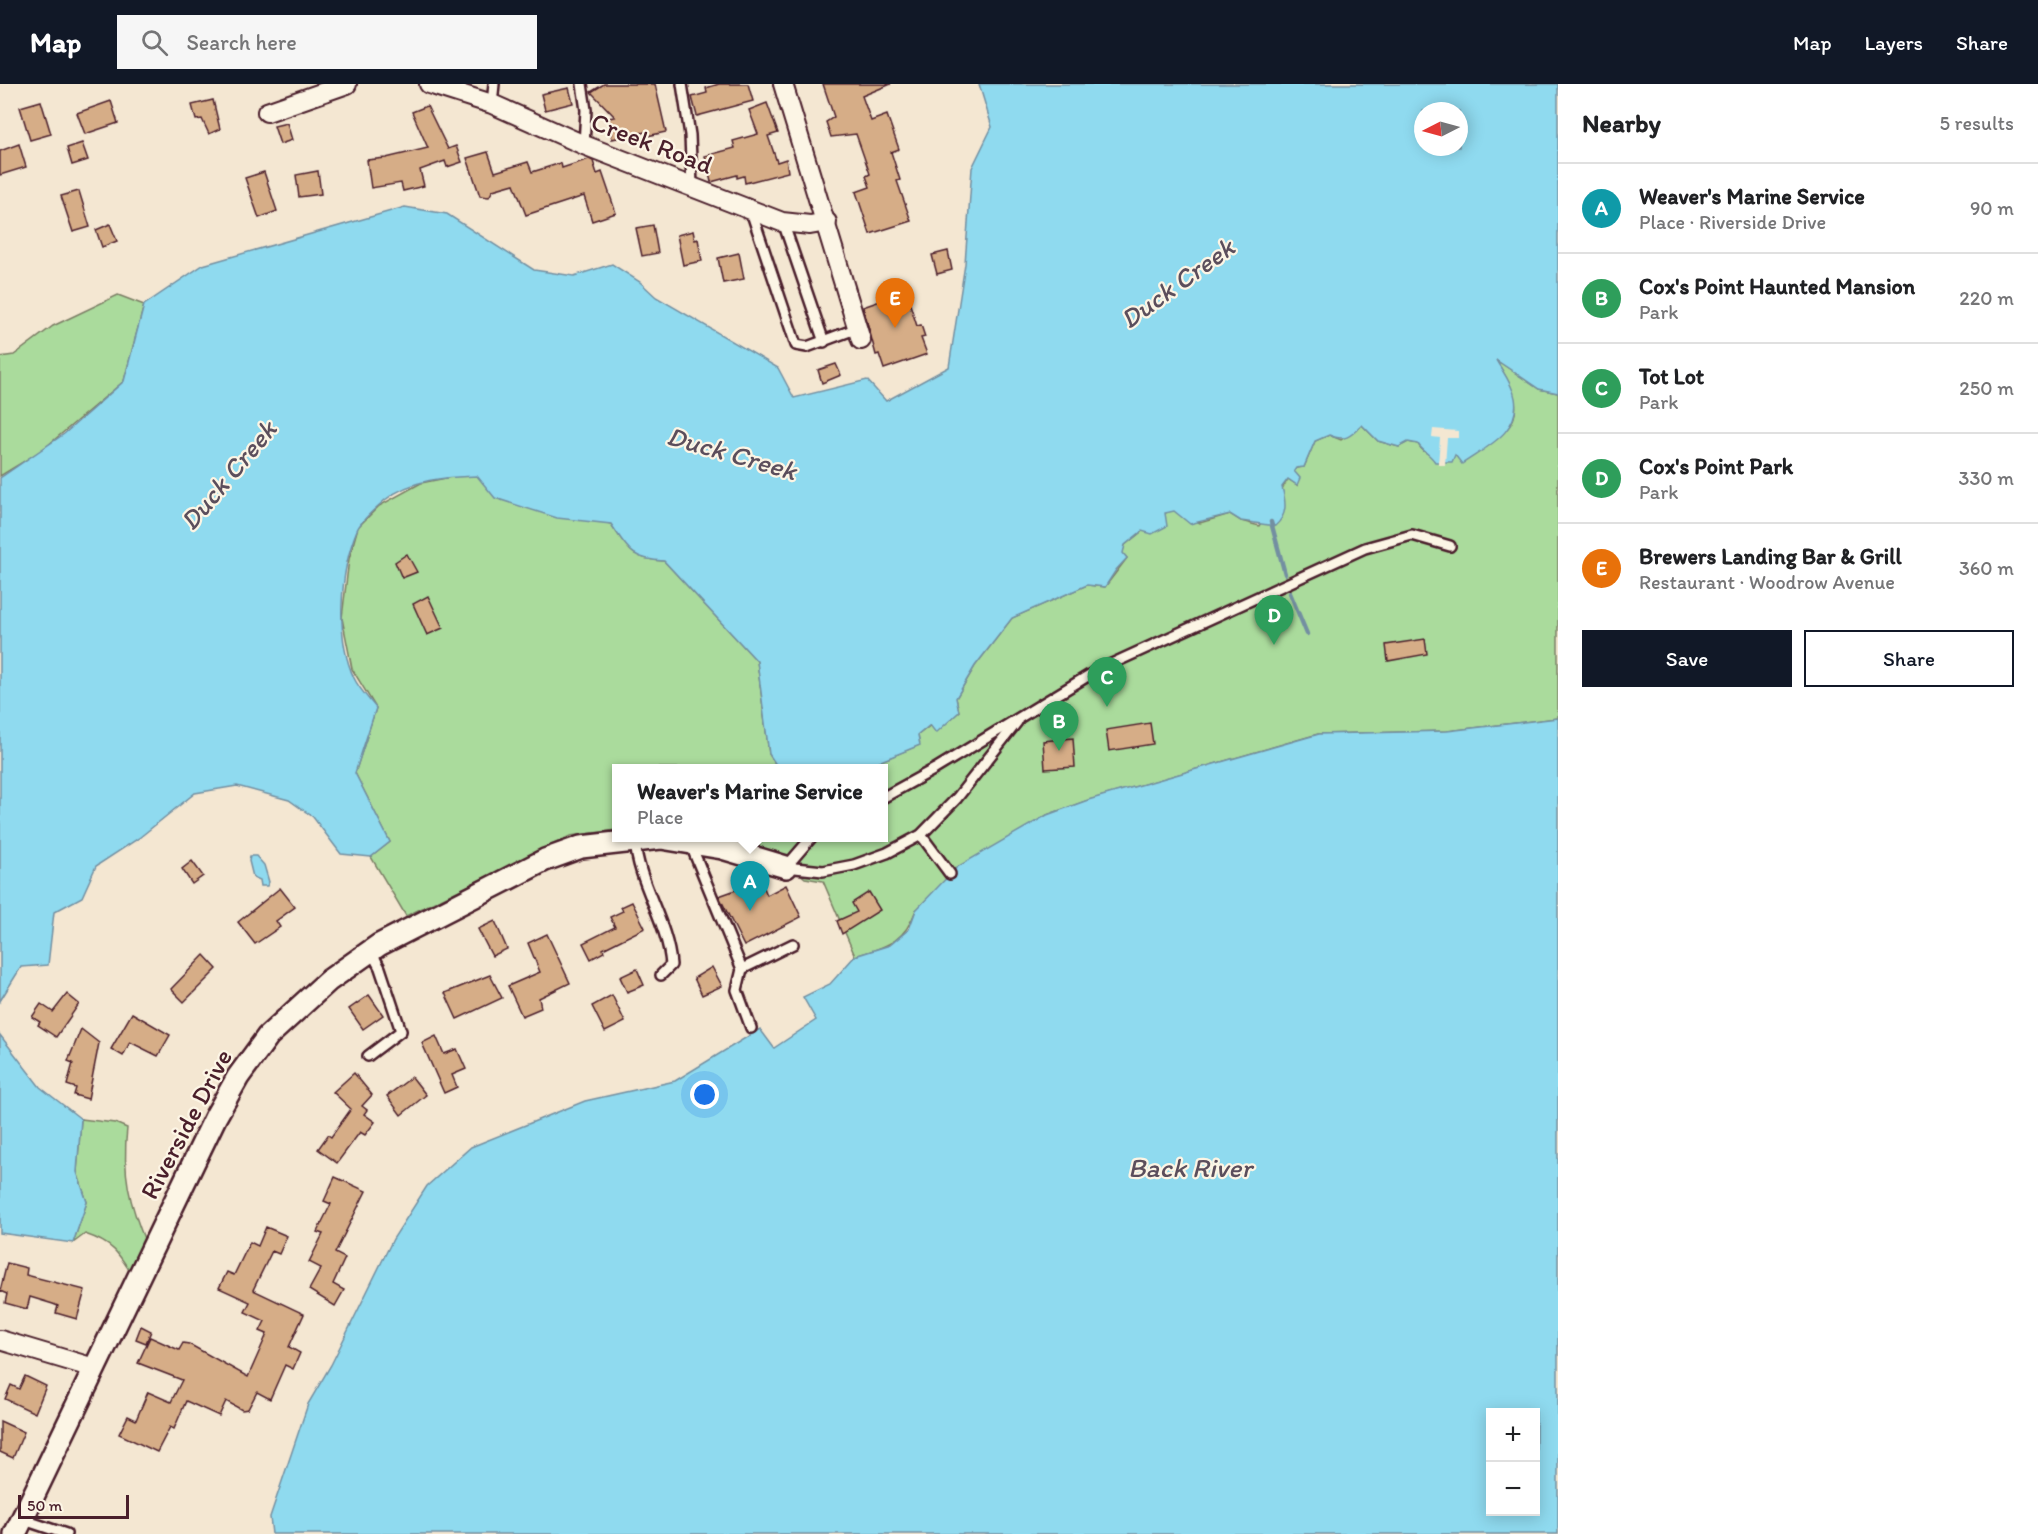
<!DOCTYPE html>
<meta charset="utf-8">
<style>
body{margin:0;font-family:Itim,sans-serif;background:#f6f6f6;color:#202124}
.controls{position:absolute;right:18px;bottom:18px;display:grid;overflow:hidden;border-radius:0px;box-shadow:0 3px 15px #0003}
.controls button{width:54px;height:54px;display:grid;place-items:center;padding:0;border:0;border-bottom:2px solid #e0e0e0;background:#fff;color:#202124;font:30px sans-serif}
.compass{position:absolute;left:1414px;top:18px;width:54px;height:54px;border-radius:50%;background:#fff;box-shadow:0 3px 15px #0003;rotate:264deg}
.scale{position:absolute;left:18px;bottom:15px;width:111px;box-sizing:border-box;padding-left:6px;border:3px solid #4a1f2b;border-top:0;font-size:16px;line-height:21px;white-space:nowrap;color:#4a1f2b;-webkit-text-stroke:4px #fcf5e5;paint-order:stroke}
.you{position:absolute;left:705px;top:1011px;width:21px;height:21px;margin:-15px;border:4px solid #fff;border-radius:50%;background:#1a73e8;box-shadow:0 0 0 9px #1a73e833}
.badge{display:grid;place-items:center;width:39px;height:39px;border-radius:50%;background:#111827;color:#fff;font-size:20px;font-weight:700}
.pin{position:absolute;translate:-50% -50px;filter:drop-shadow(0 2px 3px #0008)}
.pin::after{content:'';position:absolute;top:32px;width:21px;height:18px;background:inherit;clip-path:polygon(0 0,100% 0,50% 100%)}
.popup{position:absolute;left:612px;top:680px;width:276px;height:78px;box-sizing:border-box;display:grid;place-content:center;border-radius:0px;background:#fff;filter:drop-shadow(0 2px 4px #0005);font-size:20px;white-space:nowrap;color:#757577}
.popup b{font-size:22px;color:#202124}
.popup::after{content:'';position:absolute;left:50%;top:100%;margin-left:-12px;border:12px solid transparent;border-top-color:#fff}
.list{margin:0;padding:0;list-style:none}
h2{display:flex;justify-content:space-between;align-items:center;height:78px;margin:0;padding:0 24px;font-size:26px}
h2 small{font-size:20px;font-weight:400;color:#757577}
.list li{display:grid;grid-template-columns:39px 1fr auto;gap:18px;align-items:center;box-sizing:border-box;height:90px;padding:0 24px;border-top:2px solid #e0e0e0}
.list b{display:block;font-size:22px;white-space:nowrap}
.list p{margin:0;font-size:20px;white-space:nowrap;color:#757577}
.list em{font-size:20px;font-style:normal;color:#757577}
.actions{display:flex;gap:12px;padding:18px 24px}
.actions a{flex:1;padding:14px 0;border:2px solid #111827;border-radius:0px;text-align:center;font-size:21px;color:#111827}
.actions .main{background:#111827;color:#fff}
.icon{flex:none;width:33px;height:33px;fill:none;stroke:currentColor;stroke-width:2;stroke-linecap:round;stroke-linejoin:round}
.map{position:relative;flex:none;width:1558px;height:1450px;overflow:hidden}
header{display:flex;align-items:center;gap:36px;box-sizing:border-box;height:84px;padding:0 30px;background:#111827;color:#fff}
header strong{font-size:28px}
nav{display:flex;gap:33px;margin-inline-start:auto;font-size:21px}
.search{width:420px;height:54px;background:#f6f6f6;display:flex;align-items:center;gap:15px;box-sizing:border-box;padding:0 21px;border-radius:0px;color:#757577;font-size:22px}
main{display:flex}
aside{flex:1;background:#fff}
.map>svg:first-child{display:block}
</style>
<header>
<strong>Map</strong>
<div class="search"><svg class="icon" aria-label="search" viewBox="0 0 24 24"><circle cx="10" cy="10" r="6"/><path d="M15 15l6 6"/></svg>Search here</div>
<nav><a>Map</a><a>Layers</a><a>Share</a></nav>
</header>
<main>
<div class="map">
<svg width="1558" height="1450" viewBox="0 0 1558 1450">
<rect width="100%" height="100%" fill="#f4e7d2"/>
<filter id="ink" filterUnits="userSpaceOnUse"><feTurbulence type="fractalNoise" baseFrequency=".0167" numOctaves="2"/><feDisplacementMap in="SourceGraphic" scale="12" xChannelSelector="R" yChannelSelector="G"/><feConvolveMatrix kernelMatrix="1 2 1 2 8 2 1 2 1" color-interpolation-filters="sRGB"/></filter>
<g filter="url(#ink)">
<g fill="#aadb9c" stroke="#7a7d64" stroke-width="1.5">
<polygon points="118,211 144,221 124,297 41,367 0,392 0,273 14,271 53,242"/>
<path d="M1495,275L1539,305L1558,309V634L1447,647L1318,650L1086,717L1047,731L916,826C904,859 887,862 855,872L823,797L805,794L780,773L701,754H884V684H864L919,661L918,651L931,641L936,648L959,628L956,614L975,582L1012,534L1087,501L1105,503L1127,474L1122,469L1125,461L1165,429L1174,426L1200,439L1230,430L1241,437L1259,442L1288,395L1297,401L1293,387L1296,384L1304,383L1315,357L1329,351L1341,356L1362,341L1378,357L1399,363L1408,358L1418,360C1427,375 1438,372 1455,370L1462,379C1513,345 1535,335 1495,275Z"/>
<path d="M456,392H478L496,414L611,440C628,465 631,476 664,477L757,577L769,670L778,684H616V746L570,752L406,832L371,773L390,758L355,689L376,624L352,585L342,534L349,475L358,443L379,422L421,399Z"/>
<path d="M81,1035L115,1039L127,1044C122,1090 129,1119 147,1162L133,1192C118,1168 112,1159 85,1150L73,1159L87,1118L77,1088Z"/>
</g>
<g fill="#8fdaef" stroke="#738fa1" stroke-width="1.5" fill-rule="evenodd">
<path d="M979,0H1558V309L1539,305L1496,276C1503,288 1513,301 1515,314C1521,348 1486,363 1462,380L1455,371L1452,378H1435C1430,370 1423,368 1418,360L1408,358L1399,363L1378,357L1362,341C1350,353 1345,358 1329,351L1315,357L1304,383L1296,384L1294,387L1300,394L1297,401L1288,395L1282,403C1286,418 1288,431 1275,442L1241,437L1230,430L1190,440L1174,427L1165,429L1167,442L1152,450L1142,447L1125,461L1123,469L1127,474L1116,486L1105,503L1087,501L1012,534L975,582L956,614L959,628L936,649L930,641L918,651L920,661L864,684H778L769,670L757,577L664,477C631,476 628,465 611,440L557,434L495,414L477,392C446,393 411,395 385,416C377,423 361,436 357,446C340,487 335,553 354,594C359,605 369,615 376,624L355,689L390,758L371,773L341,770L313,733L289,716L237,702L195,709L139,754L96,782L82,813L54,828L48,881L21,883L0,917V394L64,350L124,297L144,221L203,181L405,123L447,130L534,186L574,192L612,180L640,198L656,213L778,284L794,314L867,296L886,317L949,283L965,180L972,84L992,43ZM1423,27H1459V63H1423Z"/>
<path d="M1558,634V1450H272L270,1433L308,1320L331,1281L393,1155L427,1102L471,1063L585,1017L675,997L760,945L774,964L816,936L803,913L830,900L855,872L890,861L909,845L916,826L957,783L1047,731L1088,716L1319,650L1447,647ZM1490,1328H1536V1428H1490Z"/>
<polygon points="250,772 256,772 264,781 269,798 267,802 261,802 260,796 253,793 249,777"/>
<polygon points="0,951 40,1003 81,1035 77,1088 87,1118 73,1159 0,1149"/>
</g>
<polygon fill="#f4e7d2" points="1433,345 1458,347 1458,354 1447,354 1445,381 1438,381 1440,354 1432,353"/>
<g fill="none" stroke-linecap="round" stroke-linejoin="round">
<g stroke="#738fa1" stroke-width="4.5">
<polyline points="1271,438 1285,490"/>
<polyline points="1290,509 1307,550"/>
</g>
</g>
<g fill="#d6ad87" stroke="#4a1f2b" stroke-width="1.5">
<polygon points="604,0 655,0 666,48 647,52 646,48 612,55 608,34 615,33 591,8"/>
<polygon points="719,0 748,0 753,17 697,32 692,13 707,9 706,4"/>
<polygon points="823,0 891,0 862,12 871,37 887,31 899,65 891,68 900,96 897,97 911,137 870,150 856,108 870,103 866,92 870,90 856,50 831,53 826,38 834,33"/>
<polygon points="569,4 573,19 545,26 541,10"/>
<polygon points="213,16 220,45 209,50 202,35 196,36 192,21"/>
<polygon points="41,17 51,50 30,56 20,23"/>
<polygon points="111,17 118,39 85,50 77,29"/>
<polygon points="767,19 778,49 768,52 777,78 786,75 788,88 745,99 744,92 737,94 737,91 711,98 705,72 735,64 733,57 758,50 749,26"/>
<polygon points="427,22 448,65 456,62 462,78 447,83 445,77 420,86 424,102 403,107 401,99 371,104 367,76 386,74 428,64 412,28"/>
<polygon points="287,39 292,56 280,60 274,42"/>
<polygon points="82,59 88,76 72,81 67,64"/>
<polygon points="19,60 26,83 0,91 0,67"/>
<polygon points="488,68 495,88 528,78 532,88 561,79 562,84 589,75 593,77 597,90 602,88 616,129 592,137 584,112 526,131 514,100 493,106 489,113 480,112 467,74"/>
<polygon points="318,87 321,110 299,113 296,91"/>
<polygon points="264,88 277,127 259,134 245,94"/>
<polygon points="79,107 90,143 73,148 61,112"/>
<polygon points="110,140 117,157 102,163 96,146"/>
<polygon points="653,141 658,169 642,172 636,144"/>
<polygon points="693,147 695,156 698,155 702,177 683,181 677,151"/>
<polygon points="948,167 952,186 937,190 932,171"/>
<polygon points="739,169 744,195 723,199 718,174"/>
<polygon points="906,208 917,242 921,241 925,253 921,254 927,270 884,285 879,270 876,271 863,223"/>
<polygon points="836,280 841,291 822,299 818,286"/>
<polygon points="407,470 417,488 402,494 395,478"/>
<polygon points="428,512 443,544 427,551 413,520"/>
<polygon points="1425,555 1427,570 1388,577 1386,561"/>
<polygon points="1150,639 1153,660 1109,667 1106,646"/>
<polygon points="1073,654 1075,683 1045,685 1043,657"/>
<polygon points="192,777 203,792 192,800 182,785"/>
<polygon points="761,797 767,811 786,801 801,833 744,862 719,812"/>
<polygon points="280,804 295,823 276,837 280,843 255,860 238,838"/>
<polygon points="869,808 880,826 842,850 837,837 857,828 852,819"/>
<polygon points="632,818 645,844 603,865 604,868 591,875 583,859 615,843 610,833 623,827 621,823"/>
<polygon points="495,837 507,865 492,872 478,845"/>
<polygon points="547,850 570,899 539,914 541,924 522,932 508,902 540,888 528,859"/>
<polygon points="204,871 217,885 184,918 171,905"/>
<polygon points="712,883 722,902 702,911 694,894"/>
<polygon points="637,885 644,901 627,908 620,893"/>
<polygon points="490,891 502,914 457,935 445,909"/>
<polygon points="67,910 79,920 56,953 38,941 40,938 32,933 41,920 53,928"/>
<polygon points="369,911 383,931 363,945 349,925"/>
<polygon points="612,911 625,938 605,948 592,922"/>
<polygon points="132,929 170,951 158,972 130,958 123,972 111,965"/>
<polygon points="81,945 99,959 88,1015 74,1011 76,1004 67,1001 73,979 68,977"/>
<polygon points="436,952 444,970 457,965 466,985 452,991 457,1003 444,1009 422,959"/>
<polygon points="354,989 372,1011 362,1022 367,1026 364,1030 375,1038 365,1051 360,1048 337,1079 318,1065 328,1051 331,1053 351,1025 333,1008"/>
<polygon points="412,993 426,1011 401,1031 387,1012"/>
<polygon points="335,1093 366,1107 335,1169 345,1174 333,1200 344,1206 335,1222 309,1206 321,1184 309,1178 323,1150 317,1148 331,1120 324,1117"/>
<polygon points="266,1143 287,1152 279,1170 272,1167 253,1206 304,1230 289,1263 300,1269 293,1285 285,1281 270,1315 257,1308 248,1325 242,1326 226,1317 219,1332 186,1317 174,1345 170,1343 157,1368 119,1350 128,1332 136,1336 148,1308 171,1318 182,1296 138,1279 150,1253 179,1266 183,1259 189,1260 248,1293 267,1250 260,1247 265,1237 245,1228 250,1218 219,1204 227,1188 234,1191 250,1158 258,1162"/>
<polygon points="7,1179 27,1184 26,1191 85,1206 77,1235 56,1229 58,1222 53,1220 30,1213 27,1225 5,1219 7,1210 0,1207"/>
<polygon points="141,1242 151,1247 146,1259 136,1255"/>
<polygon points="25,1292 46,1302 35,1329 5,1315 11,1301 19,1305"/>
<polygon points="0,1337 24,1348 13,1374 0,1368"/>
</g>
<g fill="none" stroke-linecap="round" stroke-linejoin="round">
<g stroke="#4a1f2b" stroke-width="14">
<g id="service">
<polyline points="582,0 586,26 584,61"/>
<polyline points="682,0 690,51 692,102"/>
<polyline points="492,20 494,0"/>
<polyline points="751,127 796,261 807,263 858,244"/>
<polyline points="783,138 824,258"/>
<polyline points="884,713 935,685 1096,587 1365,464 1412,451 1450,462"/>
<polyline points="921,751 950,790"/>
<path d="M635,757C638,800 668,838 671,881L661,891"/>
<polyline points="690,759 742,885 793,860"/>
<polyline points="786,783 823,787 854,781 887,769 921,751 957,714 1017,638"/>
<polyline points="786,783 811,754"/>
<polyline points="742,885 737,906 751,944"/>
<polyline points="368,972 401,947 380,884 371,867"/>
<polyline points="21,1435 66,1450"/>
</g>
</g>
<g stroke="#4a1f2b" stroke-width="22">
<g id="minor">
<polyline points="429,0 492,20 584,61 782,138 810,141 827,138"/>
<polyline points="783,0 861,256"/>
<polyline points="267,28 347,0"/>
<polyline points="0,1256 94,1284"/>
</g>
</g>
<g stroke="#4a1f2b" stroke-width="26">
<polyline id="tertiary" points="15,1450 216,1032 238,993 268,952 328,897 379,861 545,776 581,763 661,754 722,764 786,783"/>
</g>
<use href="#service" stroke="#fcf5e5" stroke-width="9"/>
<use href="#minor" stroke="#fcf5e5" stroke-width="18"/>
<use href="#tertiary" stroke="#fcf5e5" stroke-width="21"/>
</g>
</g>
<g text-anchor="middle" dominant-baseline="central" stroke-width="4.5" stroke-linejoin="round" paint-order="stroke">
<g font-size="26" fill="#4a1f2b" stroke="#fcf5e5">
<text transform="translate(652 59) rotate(21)">Creek Road</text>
<text transform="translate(186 1040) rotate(-62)">Riverside Drive</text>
</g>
<g font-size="27" font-style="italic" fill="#5b4e5c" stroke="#fcf5e5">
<text transform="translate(1177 199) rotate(-36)">Duck Creek</text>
<text transform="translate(732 369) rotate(16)">Duck Creek</text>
<text transform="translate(228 391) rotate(-50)">Duck Creek</text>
<text x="1190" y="1083">Back River</text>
</g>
</g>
</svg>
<div class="controls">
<button>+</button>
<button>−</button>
</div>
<svg class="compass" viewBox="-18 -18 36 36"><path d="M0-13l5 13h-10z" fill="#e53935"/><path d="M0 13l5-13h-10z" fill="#757577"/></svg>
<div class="scale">50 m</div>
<div class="you"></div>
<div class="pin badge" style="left:750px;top:827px;background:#0f9aa8">A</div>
<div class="popup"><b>Weaver's Marine Service</b>Place</div>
<div class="pin badge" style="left:1059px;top:667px;background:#2e9e5b">B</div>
<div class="pin badge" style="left:1107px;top:623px;background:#2e9e5b">C</div>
<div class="pin badge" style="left:1274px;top:561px;background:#2e9e5b">D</div>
<div class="pin badge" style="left:895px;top:244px;background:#e8710a">E</div>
</div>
<aside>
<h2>Nearby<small>5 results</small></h2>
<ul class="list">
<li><span class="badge" style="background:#0f9aa8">A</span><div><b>Weaver's Marine Service</b><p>Place · Riverside Drive</p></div><em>90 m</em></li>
<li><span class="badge" style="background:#2e9e5b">B</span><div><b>Cox's Point Haunted Mansion</b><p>Park</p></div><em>220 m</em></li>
<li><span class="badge" style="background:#2e9e5b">C</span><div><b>Tot Lot</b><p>Park</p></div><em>250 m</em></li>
<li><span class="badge" style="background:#2e9e5b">D</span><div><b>Cox's Point Park</b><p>Park</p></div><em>330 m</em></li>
<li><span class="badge" style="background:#e8710a">E</span><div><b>Brewers Landing Bar &amp; Grill</b><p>Restaurant · Woodrow Avenue</p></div><em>360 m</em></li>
</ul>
<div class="actions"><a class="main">Save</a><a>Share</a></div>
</aside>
</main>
